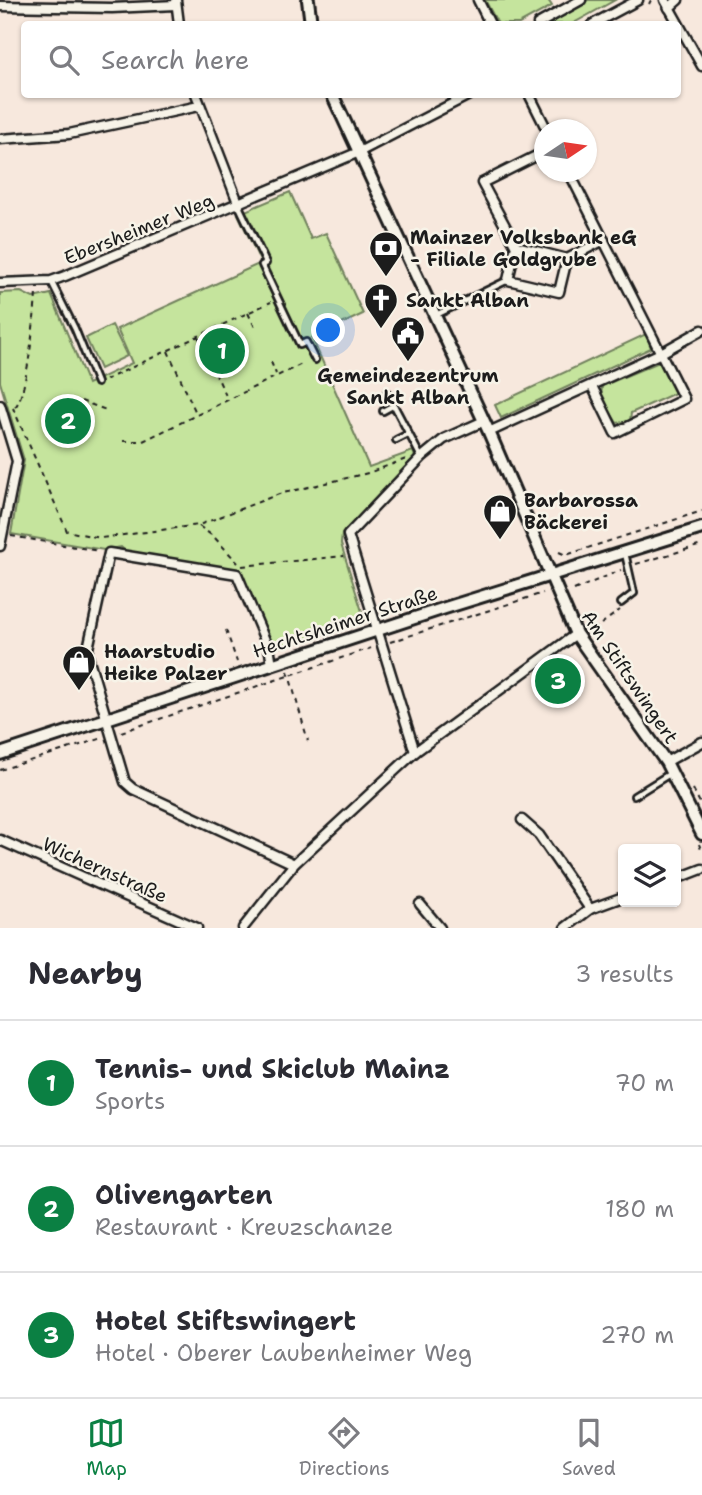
<!DOCTYPE html>
<meta charset="utf-8">
<style>
body{margin:0;font-family:"Shantell Sans",sans-serif;background:#f7f7f7;color:#2b2b33}
.controls{position:absolute;right:21px;bottom:21px;display:grid;overflow:hidden;border-radius:7px;box-shadow:0 2px 5px #0004}
.controls button{width:63px;height:63px;display:grid;place-items:center;padding:0;border:0;border-bottom:2px solid #e1e1e2;background:#fff;color:#2b2b33;font:35px sans-serif}
.compass{position:absolute;left:534px;top:119px;width:63px;height:63px;border-radius:50%;background:#fff;box-shadow:0 2px 5px #0004;rotate:77deg}
.you{position:absolute;left:329px;top:331px;width:24px;height:24px;margin:-18px;border:5px solid #fff;border-radius:50%;background:#1a73e8;box-shadow:0 0 0 10px #1a73e833}
.badge{display:grid;place-items:center;width:46px;height:46px;border-radius:50%;background:#0b8043;color:#fff;font-size:23px;font-weight:700}
.pin{position:absolute;translate:-50% -50%;border:4px solid #fff;box-shadow:0 2px 7px #0006}
.list{margin:0;padding:0;list-style:none}
h2{display:flex;justify-content:space-between;align-items:center;height:91px;margin:0;padding:0 28px;font-size:30px}
h2 small{font-size:23px;font-weight:400;color:#7c7c81}
.list li{display:grid;grid-template-columns:46px 1fr auto;gap:21px;align-items:center;box-sizing:border-box;height:126px;padding:0 28px;border-top:2px solid #e1e1e2}
.list b{display:block;font-size:26px;white-space:nowrap}
.list p{margin:0;font-size:23px;white-space:nowrap;color:#7c7c81}
.list em{font-size:23px;font-style:normal;color:#7c7c81}
.icon{flex:none;width:38px;height:38px;fill:none;stroke:currentColor;stroke-width:2;stroke-linecap:round;stroke-linejoin:round}
.map{position:relative;flex:none;width:702px;height:928px;overflow:hidden}
.search{position:absolute;background:#fff;box-shadow:0 2px 5px #0004;left:21px;right:21px;top:21px;height:77px;display:flex;align-items:center;gap:18px;box-sizing:border-box;padding:0 24px;border-radius:7px;color:#7c7c81;font-size:26px}
.sheet{height:469px;background:#fff}
nav{display:flex;justify-content:space-around;align-items:center;box-sizing:border-box;height:98px;border-top:2px solid #e1e1e2;background:#fff;font-size:19px;color:#7c7c81}
nav a{display:grid;justify-items:center;gap:4px}
nav .on{color:#0b8043}
.map>svg:first-child{display:block}
</style>
<div class="map">
<svg width="702" height="928" viewBox="0 0 702 928">
<rect width="100%" height="100%" fill="#f7e8dd"/>
<filter id="ink" filterUnits="userSpaceOnUse"><feTurbulence type="fractalNoise" baseFrequency=".0143" numOctaves="2"/><feDisplacementMap in="SourceGraphic" scale="14" xChannelSelector="R" yChannelSelector="G"/><feConvolveMatrix kernelMatrix="1 2 1 2 8 2 1 2 1" color-interpolation-filters="sRGB"/></filter>
<g filter="url(#ink)">
<g fill="#c5e49d" stroke="#70805c" stroke-width="2">
<polygon points="485,0 548,0 552,6 519,24 498,24"/>
<polygon points="588,0 615,0 572,24 545,24"/>
<polygon points="290,192 311,239 326,233 363,314 312,338 369,467 413,451 416,460 342,534 341,544 365,621 280,647 273,643 236,570 125,551 121,547 104,550 11,534 24,460 0,382 0,293 21,292 33,298 51,294 88,384 132,363 117,329 261,263 238,214"/>
<polygon points="112,325 127,356 100,369 86,338"/>
<polygon points="646,334 651,348 501,418 495,405"/>
<polygon points="659,362 675,393 631,413 630,421 617,423 601,397 602,386"/>
</g>
<g fill="none" stroke-linecap="round" stroke-linejoin="round">
<g stroke="#1c1c1c" stroke-width="10">
<g id="service">
<polyline points="239,206 266,263 262,265 300,345 306,342 315,360"/>
<polyline points="51,281 75,329 97,383"/>
<polyline points="436,315 508,280"/>
<polyline points="387,392 421,457"/>
<polyline points="383,411 394,405"/>
<polyline points="396,440 408,434"/>
<polyline points="621,603 634,593 625,553"/>
<polyline points="634,796 671,773"/>
</g>
</g>
<g stroke="#1c1c1c" stroke-width="13">
<g id="minor">
<polyline points="176,0 179,24"/>
<polyline points="478,0 490,24"/>
<polyline points="665,0 702,66"/>
<polyline points="0,6 112,8 176,5"/>
<polyline points="669,8 678,0"/>
<polyline points="538,24 581,0"/>
<polyline points="593,24 638,0"/>
<polyline points="196,94 239,205"/>
<polyline points="529,94 547,130"/>
<polyline points="0,139 69,134 199,106"/>
<polyline points="569,172 684,399 615,433 592,386"/>
<polyline points="516,246 482,183 544,152"/>
<polyline points="567,259 559,292 508,280 516,246 567,259 604,240"/>
<polyline points="0,283 51,281 65,276 359,152 471,94"/>
<polyline points="0,405 17,461 0,546"/>
<polyline points="489,432 661,353 702,330"/>
<polyline points="272,665 270,652 237,574 109,553 87,653 125,782 133,789 294,864"/>
<polyline points="415,752 348,535 422,457 444,439 484,421"/>
<polyline points="666,762 702,742"/>
<polyline points="522,820 539,835 590,909"/>
<polyline points="0,840 197,928"/>
<polyline points="676,879 702,869"/>
<polyline points="420,904 440,928"/>
<polyline points="243,928 294,864 415,752 576,634"/>
<polyline points="565,928 590,909 623,897"/>
</g>
</g>
<g stroke="#1c1c1c" stroke-width="16">
<g id="tertiary">
<polyline points="308,0 311,24"/>
<polyline points="332,94 489,432 576,634 666,762 702,834"/>
<polyline points="0,754 445,608 702,528"/>
</g>
</g>
<g stroke="#1c1c1c" stroke-width="2" stroke-dasharray="5 5" stroke-linecap="butt">
<polyline points="649,4 651,0"/>
<polyline points="248,313 255,327"/>
<polyline points="198,336 227,398"/>
<polyline points="168,351 196,413"/>
<polyline points="271,362 276,374"/>
<polyline points="105,380 271,302"/>
<polyline points="81,401 109,411"/>
<path d="M15,407C27,397 36,308 36,290"/>
<polyline points="13,408 67,531 101,538 199,525 279,494 368,473 409,458"/>
<polyline points="123,441 143,441 304,363"/>
<polyline points="199,526 214,537 238,563"/>
<polyline points="11,536 99,551"/>
<polyline points="559,552 566,555 702,511"/>
<polyline points="636,564 702,545"/>
<polyline points="242,566 344,556"/>
<polyline points="574,590 621,570"/>
<polyline points="226,630 237,662"/>
<polyline points="593,630 620,610"/>
<polyline points="390,642 543,593"/>
<polyline points="288,671 308,741"/>
<polyline points="121,732 371,648"/>
<polyline points="0,770 103,738"/>
<polyline points="693,789 702,807"/>
<polyline points="699,844 702,852"/>
</g>
<use href="#service" stroke="#f7f3e8" stroke-width="4.5"/>
<use href="#minor" stroke="#f7f3e8" stroke-width="8"/>
<use href="#tertiary" stroke="#f7f3e8" stroke-width="10"/>
</g>
</g>
<defs>
<g id="bank-pin" transform="scale(1.75)"><path d="M0 17L-7.5 6A9.5 9.5 0 1 1 7.5 6Z" fill="#1c1c1c" stroke="#f7f3e8"/><path d="M-6-4H6V4H-6ZM0-2.3a2.3 2.3 0 1 0 0 4.6a2.3 2.3 0 1 0 0-4.6Z" fill="#fff"/></g>
<g id="church-pin" transform="scale(1.75)"><path d="M0 17L-7.5 6A9.5 9.5 0 1 1 7.5 6Z" fill="#1c1c1c" stroke="#f7f3e8"/><path d="M-1.2-6h2.4v3.5h3.3v2.4h-3.3V6h-2.4V-.1h-3.3v-2.4h3.3Z" fill="#fff"/></g>
<g id="civic-pin" transform="scale(1.75)"><path d="M0 17L-7.5 6A9.5 9.5 0 1 1 7.5 6Z" fill="#1c1c1c" stroke="#f7f3e8"/><path d="M-.6-6.5H3V-4.5H.6V-3L4-1V1h2V6H-6V1h2V-1L-.6-3ZM-1.2 2.5V6h2.4V2.5Z" fill="#fff"/></g>
<g id="shop-pin" transform="scale(1.75)"><path d="M0 17L-7.5 6A9.5 9.5 0 1 1 7.5 6Z" fill="#1c1c1c" stroke="#f7f3e8"/><path d="M-5-2.5h2.3a2.7 3.5 0 0 1 5.4 0H5L5.5 6h-11ZM-1.5-2.5h3a1.5 2.3 0 0 0-3 0Z" fill="#fff"/></g>
</defs>
<g fill-rule="evenodd">
<use href="#bank-pin" x="386" y="248"/>
<use href="#church-pin" x="381" y="300"/>
<use href="#civic-pin" x="408" y="333"/>
<use href="#shop-pin" x="500" y="511"/>
<use href="#shop-pin" x="79" y="662"/>
</g>
<g text-anchor="middle" dominant-baseline="central" stroke-width="5" stroke-linejoin="round" paint-order="stroke">
<g font-size="19" fill="#1c1c1c" stroke="#f7f3e8">
<text transform="translate(139 229) rotate(-22)">Ebersheimer Weg</text>
<text transform="translate(345 622) rotate(-18)">Hechtsheimer Straße</text>
<text transform="translate(630 677) rotate(56)">Am Stiftswingert</text>
<text transform="translate(105 870) rotate(24)">Wichernstraße</text>
</g>
<g font-size="19" font-weight="bold" fill="#1c1c1c" stroke="#f7f3e8" text-anchor="start">
<text x="410" y="237">Mainzer Volksbank eG<tspan x="410" dy="22">- Filiale Goldgrube</tspan></text>
<text x="406" y="300">Sankt Alban</text>
<text x="408" y="375" text-anchor="middle">Gemeindezentrum<tspan x="408" dy="22">Sankt Alban</tspan></text>
<text x="524" y="500">Barbarossa<tspan x="524" dy="22">Bäckerei</tspan></text>
<text x="104" y="651">Haarstudio<tspan x="104" dy="22">Heike Palzer</tspan></text>
</g>
</g>
</svg>
<div class="controls">
<button><svg class="icon" aria-label="layers" viewBox="0 0 24 24"><path d="M12 4l9 5-9 5-9-5zM3 14l9 5 9-5"/></svg></button>
</div>
<svg class="compass" viewBox="-18 -18 36 36"><path d="M0-13l5 13h-10z" fill="#e53935"/><path d="M0 13l5-13h-10z" fill="#7c7c81"/></svg>
<div class="you"></div>
<div class="pin badge" style="left:222px;top:351px">1</div>
<div class="pin badge" style="left:68px;top:421px">2</div>
<div class="pin badge" style="left:558px;top:681px">3</div>
<div class="search"><svg class="icon" aria-label="search" viewBox="0 0 24 24"><circle cx="10" cy="10" r="6"/><path d="M15 15l6 6"/></svg>Search here</div>
</div>
<section class="sheet">
<h2>Nearby<small>3 results</small></h2>
<ul class="list">
<li><span class="badge">1</span><div><b>Tennis- und Skiclub Mainz</b><p>Sports</p></div><em>70 m</em></li>
<li><span class="badge">2</span><div><b>Olivengarten</b><p>Restaurant · Kreuzschanze</p></div><em>180 m</em></li>
<li><span class="badge">3</span><div><b>Hotel Stiftswingert</b><p>Hotel · Oberer Laubenheimer Weg</p></div><em>270 m</em></li>
</ul>
</section>
<nav>
<a class="on"><svg class="icon" aria-label="map" viewBox="0 0 24 24"><path d="M3 6l6-2 6 2 6-2v14l-6 2-6-2-6 2zM9 4v14M15 6v14"/></svg>Map</a>
<a><svg class="icon" aria-label="directions" viewBox="0 0 24 24"><path d="M12 3l9 9-9 9-9-9zM9 14v-3h6M13 9l2 2-2 2"/></svg>Directions</a>
<a><svg class="icon" aria-label="saved" viewBox="0 0 24 24"><path d="M7 4h10v16l-5-4-5 4z"/></svg>Saved</a>
</nav>
